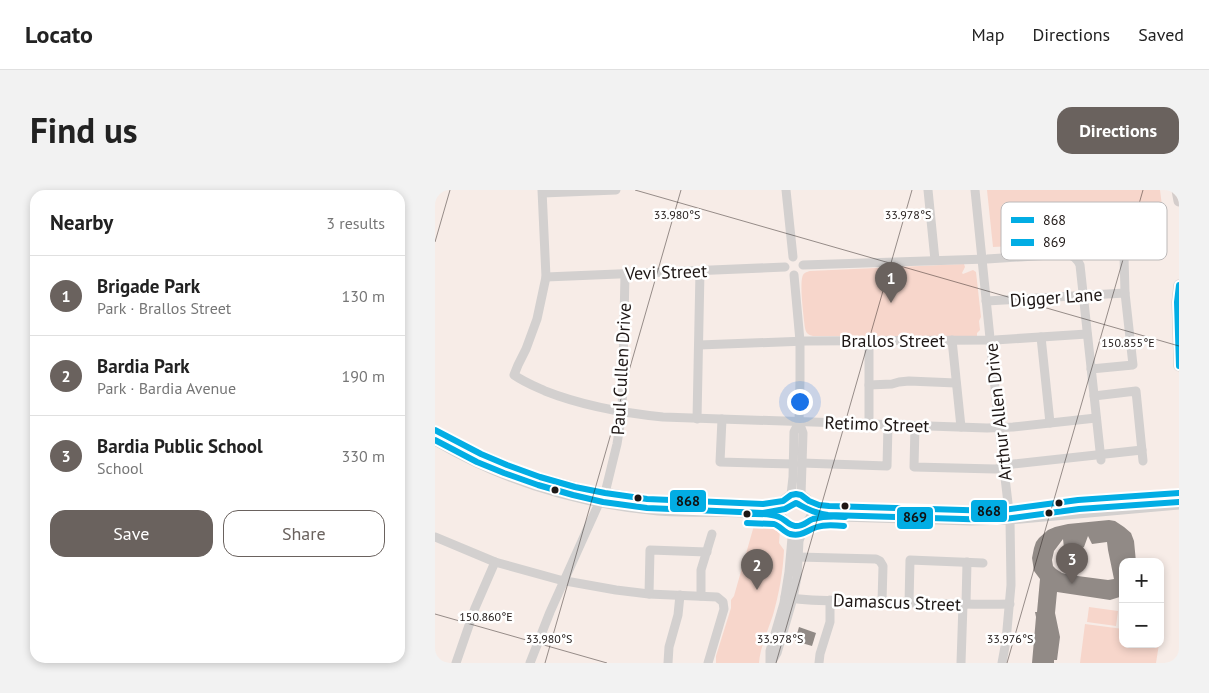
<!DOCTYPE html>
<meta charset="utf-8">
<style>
body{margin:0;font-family:"PT Sans",sans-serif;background:#f2f2f2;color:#222}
.controls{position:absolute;right:15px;bottom:15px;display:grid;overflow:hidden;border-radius:10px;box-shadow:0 2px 8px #0003}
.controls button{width:45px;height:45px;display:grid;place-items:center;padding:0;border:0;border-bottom:1px solid #e0e0e0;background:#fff;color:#222;font:25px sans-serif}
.you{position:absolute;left:364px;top:211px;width:18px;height:18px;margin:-12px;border:4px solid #fff;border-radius:50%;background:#1a73e8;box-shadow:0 0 0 8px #1a73e833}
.badge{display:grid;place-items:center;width:32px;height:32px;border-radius:50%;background:#6a625e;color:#fff;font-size:16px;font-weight:700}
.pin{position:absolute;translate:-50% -41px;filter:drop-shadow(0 1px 2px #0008)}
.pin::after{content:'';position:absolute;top:26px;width:18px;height:15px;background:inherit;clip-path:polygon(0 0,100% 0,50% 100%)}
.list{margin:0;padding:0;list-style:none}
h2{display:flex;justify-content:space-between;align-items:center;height:65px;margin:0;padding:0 20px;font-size:21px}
h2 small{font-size:16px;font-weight:400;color:#767676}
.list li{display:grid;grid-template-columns:32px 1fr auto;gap:15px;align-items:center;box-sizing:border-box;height:80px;padding:0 20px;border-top:1px solid #e0e0e0}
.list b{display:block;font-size:19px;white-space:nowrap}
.list p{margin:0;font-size:16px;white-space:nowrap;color:#767676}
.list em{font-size:16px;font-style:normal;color:#767676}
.actions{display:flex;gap:10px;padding:15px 20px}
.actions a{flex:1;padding:11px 0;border:1px solid #6a625e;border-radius:15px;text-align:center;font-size:18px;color:#6a625e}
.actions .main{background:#6a625e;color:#fff}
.map{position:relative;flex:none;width:744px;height:473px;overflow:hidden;border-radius:15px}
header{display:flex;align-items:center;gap:30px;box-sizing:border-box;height:70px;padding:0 25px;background:#fff;border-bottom:1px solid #e0e0e0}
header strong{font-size:24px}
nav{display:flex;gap:28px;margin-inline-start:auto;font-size:18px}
.intro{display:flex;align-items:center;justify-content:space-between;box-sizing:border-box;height:120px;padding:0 30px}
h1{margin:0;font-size:35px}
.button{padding:12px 22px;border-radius:15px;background:#6a625e;color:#fff;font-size:18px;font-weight:700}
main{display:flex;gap:30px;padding:0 30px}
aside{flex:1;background:#fff;border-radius:15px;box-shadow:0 2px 8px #0003}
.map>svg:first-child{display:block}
</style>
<header>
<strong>Locato</strong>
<nav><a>Map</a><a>Directions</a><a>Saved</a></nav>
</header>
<div class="intro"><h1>Find us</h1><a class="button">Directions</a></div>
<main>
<aside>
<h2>Nearby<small>3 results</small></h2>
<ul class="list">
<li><span class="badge">1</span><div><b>Brigade Park</b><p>Park · Brallos Street</p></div><em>130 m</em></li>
<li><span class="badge">2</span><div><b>Bardia Park</b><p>Park · Bardia Avenue</p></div><em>190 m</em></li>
<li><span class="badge">3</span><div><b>Bardia Public School</b><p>School</p></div><em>330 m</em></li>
</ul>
<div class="actions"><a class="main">Save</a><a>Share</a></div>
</aside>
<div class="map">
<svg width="744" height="473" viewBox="0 0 744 473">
<rect width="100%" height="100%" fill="#f7ece7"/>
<g fill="#f7d6cb">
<polygon points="552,0 725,0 731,49 558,57"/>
<path d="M529,74L530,77L527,83L528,84L538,80L541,82L546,127L544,131L545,140L542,143V146H378C373,145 371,143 370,138C369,128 364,92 368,85C370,82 372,82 375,81Z"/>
<path d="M320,332L336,334L345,339L344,353L349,360C348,382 344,404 338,425C333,440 325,458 324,473H281V466L296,418V410L299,406Z"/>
<polygon points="654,417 683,421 681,436 652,432"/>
<polygon points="650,434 688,439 688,454 724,454 721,473 645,473"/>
</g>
<g fill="#918a86" fill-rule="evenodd">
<path d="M674,330L680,331L689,337L696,343L699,351L701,372H688V406L675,410L622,402L620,423L625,447L622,470H619V473H597L601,427L600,422H602L605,389L599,381L597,368L599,358L601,352L604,348L613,340L620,337L633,334ZM653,346L657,354L672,352L673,360L679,389L673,390L635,385L627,383L621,379L618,376L617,370L619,361L628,349L629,358H638L640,359L643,360L649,357Z"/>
<polygon points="364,437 381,443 377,456 360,451"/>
</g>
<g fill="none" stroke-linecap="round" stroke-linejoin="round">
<g stroke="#d3d0cf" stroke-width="9">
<path d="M107,0L111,87L102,129L91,159L83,175L79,185C89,192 99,196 110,201C148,216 188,223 228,227L552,238L578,237L661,228"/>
<polyline points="351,0 358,67"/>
<polyline points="493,0 500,70"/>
<polyline points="540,0 564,237 575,330 576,395 571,451 567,473"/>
<polyline points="108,3 181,0"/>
<path d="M368,75L552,69L631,64C638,65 642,68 645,75L666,270"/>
<polyline points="111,87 350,77"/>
<polyline points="551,111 690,103"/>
<polyline points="606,147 615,233"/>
<polyline points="517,150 526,237"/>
<polyline points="264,155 371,151 560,150 652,144"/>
<polyline points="656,179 698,175 690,103 689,66"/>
<polyline points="434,195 457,194 464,192 474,191 521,193"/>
<polyline points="659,206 701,201 708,271"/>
<polyline points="262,229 265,81"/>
<polyline points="287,229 285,272 359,274"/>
<polyline points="364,232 368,243 366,305"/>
<polyline points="434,234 434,150"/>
<polyline points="480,236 479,277 560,279 569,278"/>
<polyline points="0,240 46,264 72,275 105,287 150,299 212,309 328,314 348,311"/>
<path d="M0,251C68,291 144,314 223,321C263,324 309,319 348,328"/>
<polyline points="367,273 452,276 453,235"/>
<polyline points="569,275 707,260"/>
<polyline points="170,303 182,254 187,222 190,84"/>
<circle cx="361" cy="320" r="16"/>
<polyline points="356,305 358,287 359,242 364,232 365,190 365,151 359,85"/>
<polyline points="374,311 384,315 394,316 561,321 574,320 643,310 744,303"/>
<polyline points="374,331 393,327 406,327 535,331 575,330 744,315"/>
<polyline points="0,347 60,372 125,390 181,400 214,404 282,407 288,412 289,419 273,473"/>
<polyline points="363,367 441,369 445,371 448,376 447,412"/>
<polyline points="214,404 215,360 272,362"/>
<polyline points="266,406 266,380 277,344"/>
<path d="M350,407C373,412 399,410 422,411C473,413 524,415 575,414"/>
<polyline points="474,413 475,370 548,373"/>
<polyline points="531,414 532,372"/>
<polyline points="21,473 40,418 60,372"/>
<polyline points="95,473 115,422 164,313"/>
<polyline points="233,473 234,457 243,425 245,405"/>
<polyline points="335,473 335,461 349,413 354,382 357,348 354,335"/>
<polyline points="336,473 342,463 358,408 362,387 364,351 370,334"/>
<polyline points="384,473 385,464 395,432 395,410"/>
<polyline points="526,473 528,414"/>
</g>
<g stroke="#d4cdcb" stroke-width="11">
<polyline points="742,0 744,11"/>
<polyline points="744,95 742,112 744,176"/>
</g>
<g stroke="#fff" stroke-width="10">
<g id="bus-1">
<polyline points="744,95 742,112 744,176"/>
<polyline points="0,240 46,264 72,275 105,287 140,297 170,303 212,309 328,314 348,311 356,305 361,304 366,305 374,311 384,315 394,316 561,321 643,310 744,303"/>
<path d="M312,324C322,324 334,323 344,327C350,329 353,335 360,336C368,337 372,331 378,329C389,326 400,326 410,327"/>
</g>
</g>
<g stroke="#fff" stroke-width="10">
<g id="bus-2">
<path d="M0,250L42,272L69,283L103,295L138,305L168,312L212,318L328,323L350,319L361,313C373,319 379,323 393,325L562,330L644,319L744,312"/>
<path d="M312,333L339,334C345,336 349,342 355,344C367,347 372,340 382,337C390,334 400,335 409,336"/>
</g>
</g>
<use href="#bus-1" stroke="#02ade4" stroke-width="6"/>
<use href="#bus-2" stroke="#02ade4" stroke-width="6"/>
</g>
<path fill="none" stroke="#1e1715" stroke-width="1" stroke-opacity="0.45" d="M200,0L744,156M0,52L15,0M0,424L172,473M110,473L246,0M341,473L477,0M572,473L708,0"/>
<g fill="#1e1715" stroke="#fff" stroke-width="2">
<circle cx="120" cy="300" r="4.5"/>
<circle cx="203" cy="308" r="4.5"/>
<circle cx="624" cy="313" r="4.5"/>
<circle cx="410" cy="316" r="4.5"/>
<circle cx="614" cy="323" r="4.5"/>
<circle cx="312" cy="324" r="4.5"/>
</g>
<g text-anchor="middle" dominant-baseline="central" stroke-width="5" stroke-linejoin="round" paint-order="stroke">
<g font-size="18" fill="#1e1715" stroke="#fff">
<text transform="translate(231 82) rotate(-2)">Vevi Street</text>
<text transform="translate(621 107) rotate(-4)">Digger Lane</text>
<text x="458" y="150">Brallos Street</text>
<text transform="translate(186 179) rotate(-87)">Paul Cullen Drive</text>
<text transform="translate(563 222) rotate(-96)">Arthur Allen Drive</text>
<text transform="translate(442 234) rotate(2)">Retimo Street</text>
<text transform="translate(462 412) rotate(2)">Damascus Street</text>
</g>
</g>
<rect x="566" y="12" width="166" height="58" rx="8" fill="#fff" stroke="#bcb9b9" stroke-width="1"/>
<rect x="576" y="27" width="23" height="6" fill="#02ade4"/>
<rect x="576" y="49" width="23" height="7" fill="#02ade4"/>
<g font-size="14" fill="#1e1715">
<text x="608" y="35">868</text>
<text x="608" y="57">869</text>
</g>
<g font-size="12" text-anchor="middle" fill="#1e1715" stroke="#fff" stroke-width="5" stroke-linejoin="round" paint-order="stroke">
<text x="242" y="29">33.980°S</text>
<text x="473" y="29">33.978°S</text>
<text x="693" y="157">150.855°E</text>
<text x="51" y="431">150.860°E</text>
<text x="114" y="453">33.980°S</text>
<text x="345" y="453">33.978°S</text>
<text x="575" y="453">33.976°S</text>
</g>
<g stroke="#fff" stroke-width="2">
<rect x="234" y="299" width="38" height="24" rx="5" fill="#02ade4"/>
<rect x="535" y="309" width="38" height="24" rx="5" fill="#02ade4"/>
<rect x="461" y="316" width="38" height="24" rx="5" fill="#02ade4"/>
</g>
<g font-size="14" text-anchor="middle" font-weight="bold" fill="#111">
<text x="253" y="316">868</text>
<text x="554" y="326">868</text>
<text x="480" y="332">869</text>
</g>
</svg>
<div class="controls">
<button>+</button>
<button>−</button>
</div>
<div class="you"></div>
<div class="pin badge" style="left:456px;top:113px">1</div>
<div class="pin badge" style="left:322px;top:400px">2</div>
<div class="pin badge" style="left:637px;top:394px">3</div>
</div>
</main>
